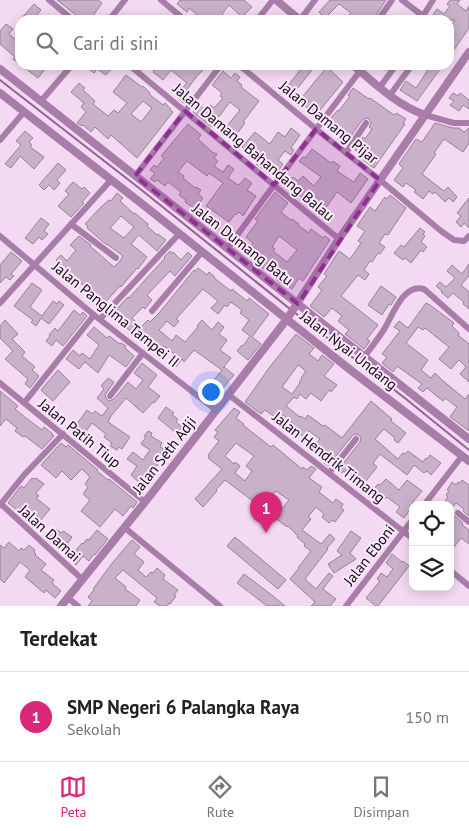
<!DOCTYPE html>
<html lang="id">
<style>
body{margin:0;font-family:"PT Sans",sans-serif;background:#f6f6f6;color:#202124}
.controls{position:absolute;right:15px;bottom:15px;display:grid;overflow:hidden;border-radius:10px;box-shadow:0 2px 12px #0003}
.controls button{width:45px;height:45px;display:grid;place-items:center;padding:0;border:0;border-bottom:1px solid #e0e0e0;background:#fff;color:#202124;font:25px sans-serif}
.you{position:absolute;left:210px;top:391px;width:18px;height:18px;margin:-12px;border:4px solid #fff;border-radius:50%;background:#1a73e8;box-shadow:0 0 0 8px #1a73e833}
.badge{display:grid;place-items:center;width:32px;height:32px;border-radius:50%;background:#db2777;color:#fff;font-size:16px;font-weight:700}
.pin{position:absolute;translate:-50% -41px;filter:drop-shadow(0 1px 2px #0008)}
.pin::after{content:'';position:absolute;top:26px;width:18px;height:15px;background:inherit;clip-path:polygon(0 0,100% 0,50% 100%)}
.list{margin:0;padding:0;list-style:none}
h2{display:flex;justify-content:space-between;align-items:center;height:65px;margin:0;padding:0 20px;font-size:21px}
h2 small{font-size:16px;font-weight:400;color:#757577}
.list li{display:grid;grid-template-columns:32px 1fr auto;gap:15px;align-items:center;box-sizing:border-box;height:90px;padding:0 20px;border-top:1px solid #e0e0e0}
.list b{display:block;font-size:19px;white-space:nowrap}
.list p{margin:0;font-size:16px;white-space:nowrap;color:#757577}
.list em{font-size:16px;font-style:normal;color:#757577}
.icon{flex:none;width:28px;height:28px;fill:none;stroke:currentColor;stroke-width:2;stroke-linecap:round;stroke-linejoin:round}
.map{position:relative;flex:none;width:469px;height:606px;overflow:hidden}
.search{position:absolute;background:#fff;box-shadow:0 2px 12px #0003;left:15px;right:15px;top:15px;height:55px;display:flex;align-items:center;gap:12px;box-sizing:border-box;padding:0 18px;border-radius:15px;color:#757577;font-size:19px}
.sheet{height:155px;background:#fff}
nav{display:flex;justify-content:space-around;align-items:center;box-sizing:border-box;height:70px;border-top:1px solid #e0e0e0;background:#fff;font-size:14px;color:#757577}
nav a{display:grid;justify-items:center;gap:2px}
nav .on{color:#db2777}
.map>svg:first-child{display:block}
</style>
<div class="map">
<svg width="469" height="606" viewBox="0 0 469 606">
<rect width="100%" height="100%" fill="#f3daf2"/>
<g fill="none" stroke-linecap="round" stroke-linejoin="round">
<g stroke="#936194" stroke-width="2">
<polyline points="0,80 139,188 290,309"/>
<polyline points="294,312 406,399 469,450"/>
</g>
</g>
<g fill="#c9b1c9" stroke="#988298" fill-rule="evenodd">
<polygon points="57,0 98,0 102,3 90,20 82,20"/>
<polygon points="180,0 244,0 252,7 242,17 229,5 222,14 229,20 203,20 189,8 187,12 177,4"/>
<polygon points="330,0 386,0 373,20 346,20 351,13 339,4 325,18 319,12"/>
<polygon points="450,0 460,0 457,4 466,11 469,6 469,28 449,57 449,28 455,20 429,20 437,9 444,14 450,6 447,4"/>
<polygon points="34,4 41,10 33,20 20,20"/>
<polygon points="6,24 13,29 9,34 20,43 20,64 13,59 15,57 0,44 0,31"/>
<polygon points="21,65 48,65 38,78"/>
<polygon points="84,65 109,65 112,68 106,75 97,69 94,73"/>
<polygon points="158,65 208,65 197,76 183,95 187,99 183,103 175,95 187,83 171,70 163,80 153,72"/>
<polygon points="296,65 316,65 293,94 286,88 301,69"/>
<polygon points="431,65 443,65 417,101 400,90 406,81 416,88"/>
<polygon points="327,67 343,82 316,115 305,106 309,101 303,96"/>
<polygon points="223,71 231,78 235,73 240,77 237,81 242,85 241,87 259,101 243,122 245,123 233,139 223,131 240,110 230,102 211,127 193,112 199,105 206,110 210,105 214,108 223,98 220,96 222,93 212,85"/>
<path d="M126,75L142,87L143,86L150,93L149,94L163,105L165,103L171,109L170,110L173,112L137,158L111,135L108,139L95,127L91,132L83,125L82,126L77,123L86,112L81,107L84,103L71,92L79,83L85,88L83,90L95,101L93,104L108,116L114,110L118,113L127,103L113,92ZM143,101L152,108L141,122L131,114Z"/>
<polygon points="353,88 369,99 370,98 394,115 396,113 406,119 403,123 405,124 374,168 363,160 364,157 355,150 363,137 365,139 372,129 369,127 371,123 369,119 366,118 362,120 346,144 338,139 339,137 327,129 332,122 329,120 338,110 339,111 350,96 348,95"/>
<polygon points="453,93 458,96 460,93 469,100 469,109 463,105 459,111 450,105 454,101 449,98"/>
<polygon points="435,123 453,128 459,128 464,132 469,128 469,143 463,152 444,139 434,153 436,154 422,174 444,191 448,187 457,197 453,202 449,198 445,202 435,192 433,194 429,191 423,199 414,192 416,190 406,183 403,187 394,180 403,168 399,164 416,139 422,142"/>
<polygon points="188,124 201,135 198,139 212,152 217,154 214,158 218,161 214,166 223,172 228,165 234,169 228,178 238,185 239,184 240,184 245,178 252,183 247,190 256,196 243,216 239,212 236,215 235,214 229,222 206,206 223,183 209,173 207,176 187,161 178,172 184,176 183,178 195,188 196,187 201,190 198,194 203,198 195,209 185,202 186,200 179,195 181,192 168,182 165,186 157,180 155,182 150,179 155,173 150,170 154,165 157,167 164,158 161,156"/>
<polygon points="291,128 300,135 291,148 294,150 291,155 285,151 278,160 283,164 274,177 256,164 259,161 242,147 255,132 270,144 278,132 285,137"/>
<polygon points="25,131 33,138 29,142 32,145 30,147 44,157 34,169 20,156 11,168 5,164 21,145 16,141"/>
<polygon points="312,149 331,163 333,161 340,166 337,171 352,181 354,182 360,173 368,179 351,203 337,192 321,215 303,200 304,199 287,184 293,177 298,181 303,176 314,186 321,177 299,161 303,157 305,158"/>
<polygon points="58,163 66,170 57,180 60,183 54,190 49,185 44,190 39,185"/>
<polygon points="73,182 82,189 84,187 90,193 82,202 84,203 71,217 58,206 69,194 65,191"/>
<path d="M275,192L288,203L281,212L291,220L292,219L299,224L298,225L309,233L311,229L323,238L325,236L330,240L303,281L299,278L292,289L281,281L280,283L275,278L280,271L271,264L266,270L260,266L264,261L258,257L260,255L259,254L260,252L251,246L253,243L246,237L258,221L255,219ZM279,236L297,250L287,262L273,251L275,249L272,247Z"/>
<path d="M117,193L123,198L120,201L134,214L135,213L148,224L147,226L157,235L158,234L166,240L157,251L139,235L131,244L147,257L138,269L137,268L121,287L120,286L102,306L89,295L92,292L79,282L77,284L58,267L61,264L56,260L61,255L67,261L76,250L70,245L79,236L91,245L90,246L114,267L120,261L123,256L107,244V245L102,241L87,228L88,227L85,224L101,207L109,200L111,201ZM121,216L134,227L124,238L110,228Z"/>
<polygon points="390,195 406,208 388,235 385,234 379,243 385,247 380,254 378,253 372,262 370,261 364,270 369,274 365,280 358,275 341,296 378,325 367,339 370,341 364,349 345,334 349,330 338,321 342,316 332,308 324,317 310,306 322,290 318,287 327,276 324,274 339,251 350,259 361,243 358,241 365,231 357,226 370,207 375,211 385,197 387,199"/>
<polygon points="469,198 469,228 464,223 461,227 456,222 461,216 457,213"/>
<polygon points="41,218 49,224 44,231 48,234 42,240 39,237 33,244 25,238"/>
<polygon points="420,228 425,232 423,234 425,236 421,242 427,247 423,252 421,250 411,263 405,258 403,260 394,253 401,245 404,247"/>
<polygon points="170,251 172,254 173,252 181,260 188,252 192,256 175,276 170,271 147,295 152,300 145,309 143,307 132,318 141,327 148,320 150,322 160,312 194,270 195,271 198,268 207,275 209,272 215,277 214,278 231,291 232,289 247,301 249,298 269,314 252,337 261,344 248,360 237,351 242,345 243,346 250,336 242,330 249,320 240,313 242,310 231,302 227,307 225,305 218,314 211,308 218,301 203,289 176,319 179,321 174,327 167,321 159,330 172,341 176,335 185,342 198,327 197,326 202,320 212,330 218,322 224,327 219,334 227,340 220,350 231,358 223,368 224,367 234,375 212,401 208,397 209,394 205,391 222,370 194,350 184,362 182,359 176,367 171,363 177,356 164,346 159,352 144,339 143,341 111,315 128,297 129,298 144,281 165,258 164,257"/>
<polygon points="11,252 22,261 11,274 14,276 10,280 6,277 0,283 0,265"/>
<polygon points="469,264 469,276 461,285 469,292 469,309 463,304 464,302 453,293 448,298 441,292 442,291 436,286 440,282 446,287 455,278 447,271 452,265 462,274"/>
<polygon points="32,283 42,290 30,307 42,316 53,301 57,304 59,301 64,305 49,324 41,318 36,326 31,322 33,320 14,306"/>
<polygon points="381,286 396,297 391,305 389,304 382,315 368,305"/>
<polygon points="426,303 430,305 454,323 452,326 459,333 458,335 469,344 469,382 460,374 466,367 459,360 451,369 439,359 449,347 425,328 423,330 418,327 406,343 428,360 421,370 431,378 435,373 442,380 465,399 469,394 469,431 450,417 457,407 445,398 443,401 427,388 423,392 418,388 422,384 397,366 393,372 382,363 387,357 382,354 400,331 394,327 399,321 408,328"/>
<polygon points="74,310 80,315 83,312 87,316 63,346 56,340 52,346 46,341 50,336 49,335 55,328 58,331"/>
<polygon points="5,320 18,334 12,339 25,352 22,356 35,367 32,370 39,376 30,388 25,384 28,379 5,359 13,351 0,338 0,326"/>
<polygon points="94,327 107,338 109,336 120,344 121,343 126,346 125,348 134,356 126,367 109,355 98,373 85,362 79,369 66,359 73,350 80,356 82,353 90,359 99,345 87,335"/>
<path d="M296,334L314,348L309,354L318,361L322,355L334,364L324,376L337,385L331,392L329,390L321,401L311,393L306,399L300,394L297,399L294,397L286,406L300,417L301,416L305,419L308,415L323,426L325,425L342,438L371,401L392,419L391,421L406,433L398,443L394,440L395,438L384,429L375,439L398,459L403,453L405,454L408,451L423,462L426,458L427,459L430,455L441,463L431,475L427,471L424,473L414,465L407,475L380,454L373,463L377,467L361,487L356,483L359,479L347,470L345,473L344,471L342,473L338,470L360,442L361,438L359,435L355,434L352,436L328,466L324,463L328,457V456L319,448L320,447L316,444L320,439L309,431L305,438L292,428L294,424L283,415L279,420L265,410L261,414L245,402L269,368ZM298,365L306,371L301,378L302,379L299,382L300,383L292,394L282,387Z"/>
<polygon points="142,363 157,375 148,387 160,396 154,403 153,402 143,413 126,398 111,416 108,422 130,437 122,449 119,447 117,450 110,446 112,443 104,437 106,434 92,423 83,435 74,428 87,410 92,414 95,411 102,416 108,408 97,398 104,389 101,386 108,378 114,382 105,395 106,398 109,401 114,399 128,382 136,389 143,380 134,373"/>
<polygon points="58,370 70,382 53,401 41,390"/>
<polygon points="0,391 18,406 15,409 26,418 42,430 44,427 53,434 52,435 54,436 42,449 25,436 23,437 15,431 17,428 6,419 0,426"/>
<polygon points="166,407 174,413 172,415 178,419 176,422 182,427 177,434 158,418"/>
<path d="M234,408L240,412L236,418L244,424L243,425L271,447L273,445L302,469L303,467L307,470L311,466L316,469L309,478L322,487L319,492L333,503L336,499L343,504L341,508L344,510L335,522L332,520L329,523L322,517L324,514L316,507L308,517L311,519L302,530L321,544L330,534L335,539L327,548L328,549L305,579L316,589L329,573L333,576L323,589L336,599L330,606H311L315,602L290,579L299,568H298L311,551L304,546L305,544L297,537L298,536L288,526L287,527L225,480L216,490L217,491L203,507L195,499L222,469L208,458L209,456L208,455L219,441L214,437L218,432L215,430ZM236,443L254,456L246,466L252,471L245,481L235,473L240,466L235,462L234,464L225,456ZM276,491L289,500L281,510L268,500Z"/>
<polygon points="148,431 152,433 151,436 162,443 160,447 164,449 156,461 159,463 142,485 131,475 137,466 127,459 133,452 143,460 150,450 141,444 146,437 144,436"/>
<polygon points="61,443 66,447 68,445 98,470 97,471 108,480 109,479 137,502 133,508 131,506 123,516 115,509 100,527 81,511 90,500 83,494 88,487 85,484 90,477 82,469 71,480 62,471 56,478 41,465"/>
<polygon points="32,478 34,479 36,478 44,484 36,493 39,496 36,498 50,509 40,521 30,513 25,519 20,515 21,513 8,503 21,486 24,488"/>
<polygon points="386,479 399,490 407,480 422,491 412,503 414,504 404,518 396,512 400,507 387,497 385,499 374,489 378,484 380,485"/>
<polygon points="462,480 469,485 469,516 463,511 464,509 456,503 450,510 450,505 442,505 448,497 446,495 449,491 447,490 452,482 456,485 458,482 460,483"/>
<polygon points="450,512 463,523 462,525 469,530 469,544 461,538 450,552 450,531 452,528 450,527"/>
<polygon points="56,529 61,533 63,531 72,537 68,543 66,542 61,548 48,538"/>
<polygon points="97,530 108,539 95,555 94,554 89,561 83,556 76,565 69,559 82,543 83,544 87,539 89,540"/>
<polygon points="351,531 361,538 350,553 356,559 334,573 328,564 342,555 337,551"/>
<polygon points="235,537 286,580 278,589 227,546"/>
<polygon points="132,540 140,547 134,554 144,562 138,570 146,577 151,572 153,573 157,568 165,575 163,579 178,590 174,595 176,596 170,604 169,603 167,606 160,606 154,602 157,598 123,570 115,578 126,587 125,589 140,600 136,606 88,606 92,601 88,597 94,590 93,589 113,562"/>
<polygon points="9,542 19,551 21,548 24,550 29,545 35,550 34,552 36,554 35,555 46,564 41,570 54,580 52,583 61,591 55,598 46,590 44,593 25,577 30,570 20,562 4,583 0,579 0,545 4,548"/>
<polygon points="392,554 402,562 403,561 409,566 378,606 376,606 366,598 380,581 377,579 381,573 387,577 393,569 386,563"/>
<polygon points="244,574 273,596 285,606 267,606 237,583"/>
</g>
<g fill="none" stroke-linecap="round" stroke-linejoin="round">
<g stroke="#a97da9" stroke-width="6">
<polyline points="49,0 73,20"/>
<polyline points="161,0 185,20"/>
<polyline points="402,0 423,16 433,0"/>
<polyline points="109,20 125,0"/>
<polyline points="257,20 273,0"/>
<polyline points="300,20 315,0"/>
<polyline points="378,20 392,0"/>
<polyline points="129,65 339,239"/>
<polyline points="239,65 316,129 380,180 441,231 454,240 464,241 469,236"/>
<polyline points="380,87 396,65"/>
<polyline points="390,95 412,65"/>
<polyline points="41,101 72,65"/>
<polyline points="425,115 454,123 469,123"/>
<polyline points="0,140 24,112"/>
<polyline points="346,153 366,123"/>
<polyline points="135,176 221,65"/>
<polyline points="71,224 116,258"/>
<polyline points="0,236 94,315 217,411"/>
<polyline points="227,249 274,185 360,71"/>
<polyline points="0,303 111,180"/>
<polyline points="152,311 202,252"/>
<polyline points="100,319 179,234"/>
<path d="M364,357C371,348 377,340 383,331C392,318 402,283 424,289L469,329"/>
<polyline points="0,383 145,502"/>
<polyline points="229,395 413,539"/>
<polyline points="110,396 143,353"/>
<polyline points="24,403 94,315"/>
<polyline points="329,473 356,439"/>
<polyline points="1,504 83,580"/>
<polyline points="0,505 24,475 63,434"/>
<polyline points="424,505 462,456"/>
<polyline points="458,513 469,522"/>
<polyline points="125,528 220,606"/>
<polyline points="450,570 469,586"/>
<polyline points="68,598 78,606"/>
<polyline points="346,606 413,519"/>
</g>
<g stroke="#a97da9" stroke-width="8">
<polyline points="276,0 300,20"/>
<path d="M353,65C375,84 397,105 425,115"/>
<polyline points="0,69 469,439"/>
<polyline points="0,93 146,207 353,372 469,461"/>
<polyline points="61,606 149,497 287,319 339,239 469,52"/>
</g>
</g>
<path fill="#912e95" fill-opacity="0.2" stroke="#912e95" stroke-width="4" stroke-dasharray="10 6" stroke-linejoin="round" d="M185,111L274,185L316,129L380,180L298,304L135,176Z"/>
<g text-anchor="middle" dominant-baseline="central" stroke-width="4" stroke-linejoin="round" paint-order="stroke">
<g font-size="15" fill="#140c14" stroke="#fde9fd">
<text transform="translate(329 122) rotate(39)">Jalan Damang Pijar</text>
<text transform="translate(254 152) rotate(40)">Jalan Damang Bahandang Balau</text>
<text transform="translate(243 244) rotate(38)">Jalan Dumang Batu</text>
<text transform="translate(116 314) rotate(39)">Jalan Panglima Tampei II</text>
<text transform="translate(349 350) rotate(38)">Jalan Nyai Undang</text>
<text transform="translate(80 433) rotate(39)">Jalan Patih Tiup</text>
<text transform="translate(164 455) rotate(-52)">Jalan Seth Adji</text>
<text transform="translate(329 457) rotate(38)">Jalan Hendrik Timang</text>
<text transform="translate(50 533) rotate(42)">Jalan Damai</text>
<text transform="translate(369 555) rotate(-52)">Jalan Eboni</text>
</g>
</g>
</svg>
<div class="controls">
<button><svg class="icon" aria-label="locate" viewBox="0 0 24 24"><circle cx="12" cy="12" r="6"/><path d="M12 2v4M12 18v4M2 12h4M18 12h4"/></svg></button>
<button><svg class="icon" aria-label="layers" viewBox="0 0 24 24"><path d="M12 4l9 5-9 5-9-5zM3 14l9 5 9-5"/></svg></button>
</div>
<div class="you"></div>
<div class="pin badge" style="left:266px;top:533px">1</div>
<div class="search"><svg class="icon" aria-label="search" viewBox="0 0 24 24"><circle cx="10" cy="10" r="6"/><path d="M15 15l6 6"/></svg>Cari di sini</div>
</div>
<section class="sheet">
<h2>Terdekat<small></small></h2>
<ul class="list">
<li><span class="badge">1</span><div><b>SMP Negeri 6 Palangka Raya</b><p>Sekolah</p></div><em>150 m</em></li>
</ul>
</section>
<nav>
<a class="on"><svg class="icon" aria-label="map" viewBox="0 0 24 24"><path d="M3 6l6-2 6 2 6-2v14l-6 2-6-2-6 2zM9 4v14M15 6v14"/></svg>Peta</a>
<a><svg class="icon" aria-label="directions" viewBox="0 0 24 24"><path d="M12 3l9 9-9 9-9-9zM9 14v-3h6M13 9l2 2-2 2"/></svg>Rute</a>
<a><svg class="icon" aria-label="saved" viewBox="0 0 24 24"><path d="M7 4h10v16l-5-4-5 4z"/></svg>Disimpan</a>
</nav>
